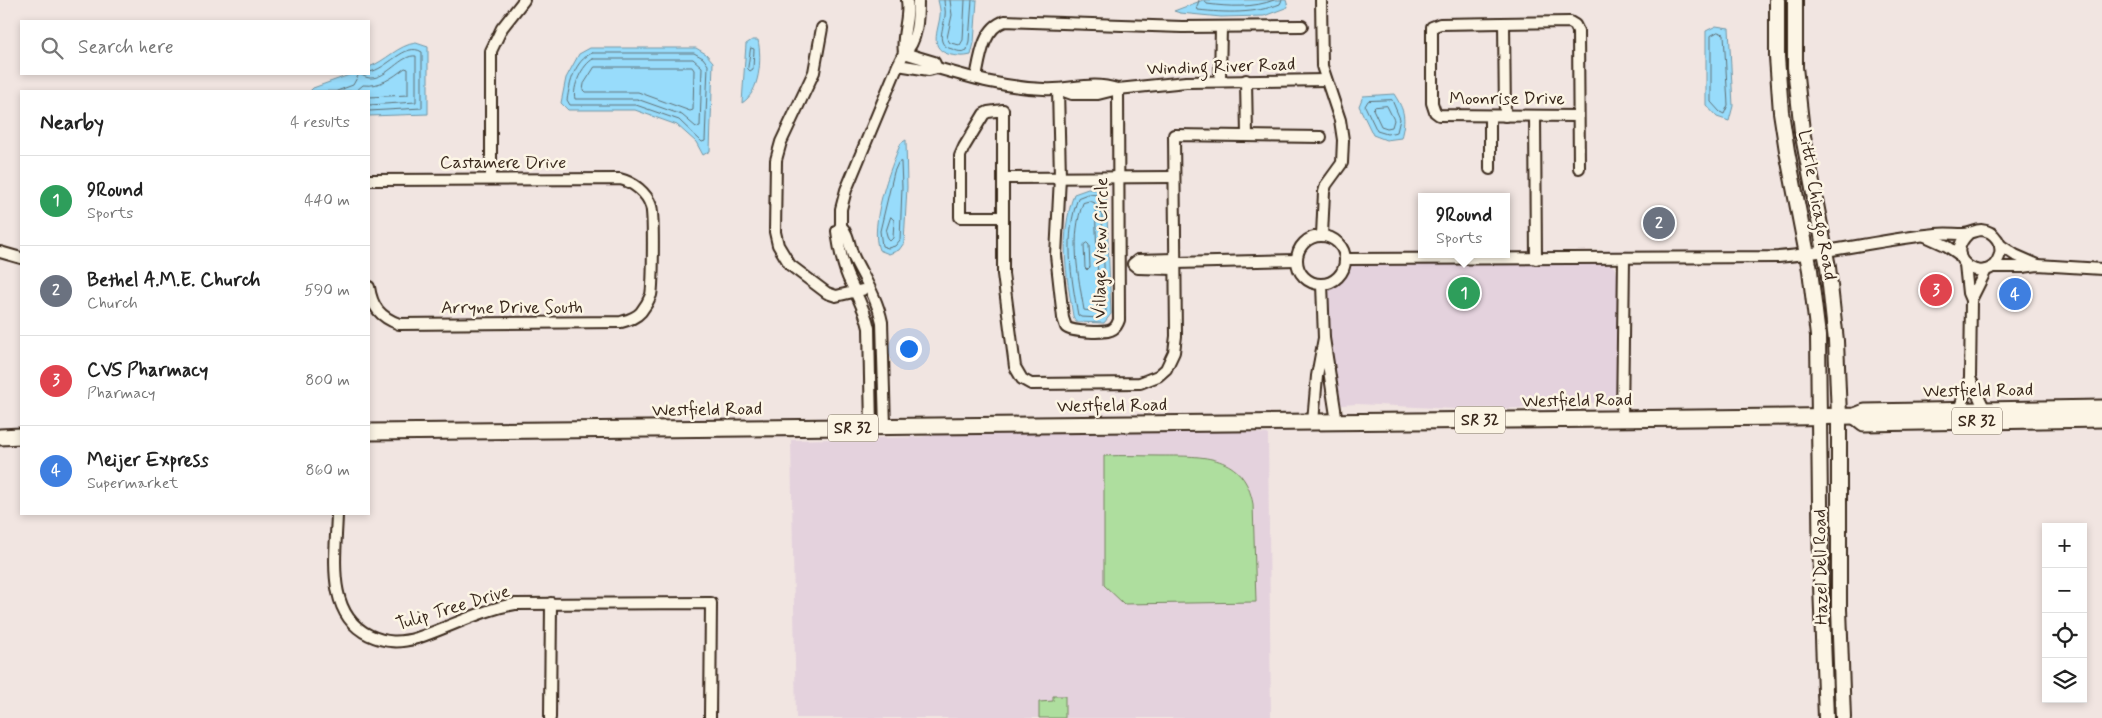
<!DOCTYPE html>
<meta charset="utf-8">
<style>
body{margin:0;font-family:Mynerve,sans-serif;background:#f6f6f6;color:#222}
.controls{position:absolute;right:15px;bottom:15px;display:grid;overflow:hidden;border-radius:0px;box-shadow:0 2px 8px #0003}
.controls button{width:45px;height:45px;display:grid;place-items:center;padding:0;border:0;border-bottom:1px solid #e0e0e0;background:#fff;color:#222;font:25px sans-serif}
.you{position:absolute;left:908px;top:348px;width:18px;height:18px;margin:-12px;border:4px solid #fff;border-radius:50%;background:#1a73e8;box-shadow:0 0 0 8px #1a73e833}
.badge{display:grid;place-items:center;width:32px;height:32px;border-radius:50%;background:#d1495b;color:#fff;font-size:16px;font-weight:700}
.pin{position:absolute;translate:-50% -50%;border:2px solid #fff;box-shadow:0 1px 5px #0006}
.popup{position:absolute;left:1418px;top:193px;width:92px;height:65px;box-sizing:border-box;display:grid;place-content:center;border-radius:0px;background:#fff;filter:drop-shadow(0 1px 4px #0005);font-size:16px;white-space:nowrap;color:#767676}
.popup b{font-size:19px;color:#222}
.popup::after{content:'';position:absolute;left:50%;top:100%;margin-left:-10px;border:10px solid transparent;border-top-color:#fff}
.list{margin:0;padding:0;list-style:none}
h2{display:flex;justify-content:space-between;align-items:center;height:65px;margin:0;padding:0 20px;font-size:21px}
h2 small{font-size:16px;font-weight:400;color:#767676}
.list li{display:grid;grid-template-columns:32px 1fr auto;gap:15px;align-items:center;box-sizing:border-box;height:90px;padding:0 20px;border-top:1px solid #e0e0e0}
.list b{display:block;font-size:19px;white-space:nowrap}
.list p{margin:0;font-size:16px;white-space:nowrap;color:#767676}
.list em{font-size:16px;font-style:normal;color:#767676}
.icon{flex:none;width:28px;height:28px;fill:none;stroke:currentColor;stroke-width:2;stroke-linecap:round;stroke-linejoin:round}
.map{position:relative;flex:none;width:2102px;height:718px;overflow:hidden}
.search{position:absolute;background:#fff;box-shadow:0 2px 8px #0003;left:20px;top:20px;width:350px;height:55px;display:flex;align-items:center;gap:12px;box-sizing:border-box;padding:0 18px;border-radius:0px;color:#767676;font-size:19px}
.panel{position:absolute;background:#fff;box-shadow:0 2px 8px #0003;left:20px;top:90px;width:350px;height:425px;border-radius:0px}
.map>svg:first-child{display:block}
</style>
<div class="map">
<svg width="2102" height="718" viewBox="0 0 2102 718">
<rect width="100%" height="100%" fill="#f1e5e1"/>
<filter id="ink" filterUnits="userSpaceOnUse"><feTurbulence type="fractalNoise" baseFrequency=".02" numOctaves="2"/><feDisplacementMap in="SourceGraphic" scale="10" xChannelSelector="R" yChannelSelector="G"/><feConvolveMatrix kernelMatrix="1 2 1 2 8 2 1 2 1" color-interpolation-filters="sRGB"/></filter>
<g filter="url(#ink)">
<g fill="#e4d2dd">
<polygon points="1609,263 1615,268 1617,274 1619,336 1616,394 1613,401 1533,408 1456,409 1357,404 1342,405 1339,402 1328,346 1328,294 1329,290 1341,281 1352,266 1357,264"/>
<polygon points="1233,431 1268,434 1271,718 796,718 791,440 920,437 956,433"/>
</g>
<g fill="#aede9e" stroke="#74845e">
<path d="M1104,456C1123,455 1143,456 1162,456C1203,456 1244,454 1253,504L1256,602L1124,604L1104,585Z"/>
<polygon points="1053,696 1065,696 1065,718 1039,718 1039,702 1053,701"/>
</g>
<g fill="#98dcfb" stroke="#7395a3">
<path d="M938,0H977L974,43L971,55C963,57 959,56 951,55C928,49 938,32 940,16C941,11 939,5 938,0Z"/>
<polygon points="1203,0 1286,0 1288,7 1264,16 1221,17 1180,13 1174,11"/>
<polygon points="1716,26 1729,28 1733,106 1729,121 1717,117 1706,105 1706,31"/>
<path d="M752,40H758C762,59 760,92 742,103L746,44Z"/>
<path d="M416,43L428,47V114L369,116V91H310L313,88L352,74H369V67C386,61 398,45 416,43Z"/>
<polygon points="590,48 696,48 706,54 713,62 710,151 703,155 696,142 677,125 635,110 568,110 561,103 566,78 579,54"/>
<path d="M1394,94C1405,111 1406,118 1401,138L1386,140L1373,135L1359,106L1363,96Z"/>
<path d="M906,140L907,187L904,243L899,250L889,254L879,250C869,225 890,168 901,143Z"/>
<path d="M1088,189L1106,191L1111,314L1104,323L1076,322L1073,316C1066,272 1059,237 1074,194Z"/>
</g>
<g fill="none" stroke-linecap="round" stroke-linejoin="round">
<g stroke="#607176" stroke-width="1">
<path d="M944,0C944,5 946,11 945,16C944,28 934,45 952,49C957,51 961,53 967,50L969,41L972,0"/>
<polyline points="950,0 952,15 947,38 950,43 960,45 963,40 965,0"/>
<path d="M1199,0L1197,7L1198,10C1225,13 1255,14 1280,4L1282,0"/>
<path d="M1205,0L1207,4C1229,7 1254,8 1274,0"/>
<polygon points="1718,32 1724,34 1728,105 1724,114 1720,112 1711,102 1711,36"/>
<polygon points="751,48 754,49 753,69 750,71 748,69"/>
<path d="M592,53H694L703,58L708,65L705,141L702,142L679,120L636,105H570L567,100C570,83 574,61 592,53Z"/>
<path d="M593,59H693L702,67L700,126L696,127L682,115L637,99H575C572,87 582,65 593,59Z"/>
<polygon points="595,67 692,67 694,70 693,110 690,111 638,92 585,92 583,90 584,84"/>
<path d="M369,72C387,70 405,41 422,52V108L369,111"/>
<path d="M337,91L353,85L359,74C362,75 366,78 370,78C387,79 401,54 416,56V102L369,105"/>
<path d="M356,91L363,85C380,87 392,78 405,68L408,69V95L369,97"/>
<polygon points="1392,100 1400,119 1397,132 1387,134 1377,131 1365,106 1368,101"/>
<polygon points="1387,106 1394,120 1392,127 1387,128 1381,126 1373,109 1375,107"/>
<polygon points="901,162 902,187 900,240 895,246 888,248 882,246 880,231 894,172 898,163"/>
<path d="M1088,194L1099,195L1101,197L1106,312L1101,318L1081,317L1078,315C1071,277 1064,236 1078,198Z"/>
<path d="M1090,201L1095,203L1099,309L1097,312L1084,310C1078,275 1070,237 1083,203Z"/>
<polygon points="891,217 894,220 893,238 890,241 888,239 886,232"/>
<polygon points="1087,243 1089,245 1090,267 1087,270 1085,268 1084,245"/>
</g>
<g stroke="#3b2a1e" stroke-width="14">
<g id="street">
<path d="M907,0C910,18 901,35 904,53C918,42 918,17 918,0"/>
<polyline points="1321,0 1322,66 1340,120 1343,140 1342,163 1326,185 1324,192 1322,235"/>
<polyline points="1504,23 1505,116"/>
<polyline points="822,28 814,72 781,142 776,160 775,232 778,245 790,265 827,293 836,296 862,290"/>
<path d="M937,68C972,78 1007,88 1044,89C1070,91 1090,80 1117,89"/>
<path d="M976,78C980,58 983,28 1005,21L1182,27L1302,26"/>
<polyline points="1246,80 1247,136"/>
<polyline points="1220,81 1221,27"/>
<path d="M1058,89L1060,177L1056,255L1063,318L1066,327C1072,332 1106,334 1113,329C1116,327 1118,323 1119,320L1118,89"/>
<polyline points="1058,89 1072,94 1098,94 1118,89 1186,82 1326,80"/>
<polyline points="1490,116 1490,169"/>
<polyline points="1535,116 1536,259"/>
<polyline points="1578,116 1439,115 1435,112 1432,103 1432,27 1440,24 1570,22 1575,25 1578,31 1579,168"/>
<polyline points="1004,178 1174,177"/>
<polyline points="491,179 491,51 502,28 524,0"/>
<path d="M369,180L620,179C633,182 647,193 651,206C654,215 653,285 651,295C649,300 645,307 641,312C636,318 628,320 621,322L399,324C380,317 372,307 369,287"/>
<polyline points="1003,217 960,217 960,156 964,147 984,114 988,112 1003,110 1003,274 1015,367 1022,379 1031,384 1140,383 1158,376 1166,369 1174,352 1176,336 1174,135 1321,137"/>
<polyline points="841,226 841,209 846,190 898,65 904,53 934,62 937,68 929,70 898,65"/>
<circle cx="1321" cy="260" r="24"/>
<polyline points="1925,236 1947,246 1960,255"/>
<polyline points="2000,245 2015,255 2038,265"/>
<polyline points="0,252 21,258"/>
<polyline points="1175,259 1138,260 1133,264 1138,268 1175,269"/>
<path d="M1346,259L1778,257C1831,253 1883,239 1936,234C1945,233 1954,234 1963,234C1970,234 1975,230 1981,230C1995,231 2004,245 1999,257C1988,288 1940,260 1968,234"/>
<polyline points="1175,263 1297,260"/>
<polyline points="1992,267 2023,267 2038,265 2102,269"/>
<polyline points="1322,284 1324,338"/>
<polyline points="1971,300 1986,270"/>
<polyline points="1970,378 1985,410"/>
<polyline points="1959,410 1970,378 1971,300 1968,293 1965,264"/>
<polyline points="1622,419 1624,258"/>
<polyline points="1313,422 1317,376 1324,338 1337,422"/>
<path d="M871,427L869,328C865,309 856,294 848,277C842,263 839,246 837,231L841,226C849,234 849,247 854,258C865,280 877,298 882,322L885,427"/>
<path d="M337,514C336,554 325,614 369,635C386,643 400,643 417,638C450,627 481,610 515,604L711,603L710,718"/>
<polyline points="550,718 551,603"/>
</g>
</g>
<g stroke="#3b2a1e" stroke-width="18">
<g id="secondary">
<polyline points="1777,0 1777,57 1781,112 1787,151 1810,270 1818,336 1821,585 1826,718"/>
<polyline points="1795,0 1795,67 1802,131 1828,267 1836,341 1839,416 1839,609 1843,718"/>
</g>
</g>
<g stroke="#3b2a1e" stroke-width="19">
<g id="primary">
<polyline points="1855,416 1864,423 2102,419"/>
<polyline points="369,432 1791,417 1855,416 1865,412 2102,408"/>
<polyline points="0,437 21,436"/>
</g>
</g>
<use href="#street" stroke="#fcf5e5" stroke-width="10"/>
<use href="#secondary" stroke="#fcf5e5" stroke-width="14"/>
<use href="#primary" stroke="#fcf5e5" stroke-width="15"/>
</g>
</g>
<g text-anchor="middle" dominant-baseline="central" stroke-width="5" stroke-linejoin="round" paint-order="stroke">
<g fill="#fcf5e5" stroke="#75675a" stroke-width="1">
<rect x="1455" y="406.5" width="50" height="27" rx="4"/>
<rect x="1952" y="407.5" width="50" height="27" rx="4"/>
<rect x="828" y="414.5" width="50" height="27" rx="4"/>
</g>
<g font-size="16" font-weight="bold" fill="#3b2a1e">
<text x="1480" y="420">SR 32</text>
<text x="1977" y="421">SR 32</text>
<text x="853" y="428">SR 32</text>
</g>
<g font-size="18" fill="#3b2a1e" stroke="#fcf5e5">
<text transform="translate(1221 67) rotate(-2)">Winding River Road</text>
<text x="1507" y="99">Moonrise Drive</text>
<text x="503" y="163">Castamere Drive</text>
<text transform="translate(1817 205) rotate(80)">Little Chicago Road</text>
<text transform="translate(1101 248) rotate(-89)">Village View Circle</text>
<text x="512" y="308">Arryne Drive South</text>
<text transform="translate(1978 391) rotate(-1)">Westfield Road</text>
<text transform="translate(1577 401) rotate(-1)">Westfield Road</text>
<text transform="translate(1112 406) rotate(-1)">Westfield Road</text>
<text transform="translate(707 410) rotate(-1)">Westfield Road</text>
<text transform="translate(1821 567) rotate(-91)">Hazel Dell Road</text>
<text transform="translate(453 608) rotate(-17)">Tulip Tree Drive</text>
</g>
</g>
</svg>
<div class="controls">
<button>+</button>
<button>−</button>
<button><svg class="icon" aria-label="locate" viewBox="0 0 24 24"><circle cx="12" cy="12" r="6"/><path d="M12 2v4M12 18v4M2 12h4M18 12h4"/></svg></button>
<button><svg class="icon" aria-label="layers" viewBox="0 0 24 24"><path d="M12 4l9 5-9 5-9-5zM3 14l9 5 9-5"/></svg></button>
</div>
<div class="you"></div>
<div class="pin badge" style="left:1464px;top:293px;background:#2e9e5b">1</div>
<div class="popup"><b>9Round</b>Sports</div>
<div class="pin badge" style="left:1659px;top:223px;background:#6b7280">2</div>
<div class="pin badge" style="left:1936px;top:290px;background:#e0444e">3</div>
<div class="pin badge" style="left:2015px;top:294px;background:#3f7fe0">4</div>
<div class="search"><svg class="icon" aria-label="search" viewBox="0 0 24 24"><circle cx="10" cy="10" r="6"/><path d="M15 15l6 6"/></svg>Search here</div>
<section class="panel">
<h2>Nearby<small>4 results</small></h2>
<ul class="list">
<li><span class="badge" style="background:#2e9e5b">1</span><div><b>9Round</b><p>Sports</p></div><em>440 m</em></li>
<li><span class="badge" style="background:#6b7280">2</span><div><b>Bethel A.M.E. Church</b><p>Church</p></div><em>590 m</em></li>
<li><span class="badge" style="background:#e0444e">3</span><div><b>CVS Pharmacy</b><p>Pharmacy</p></div><em>800 m</em></li>
<li><span class="badge" style="background:#3f7fe0">4</span><div><b>Meijer Express</b><p>Supermarket</p></div><em>860 m</em></li>
</ul>
</section>
</div>
